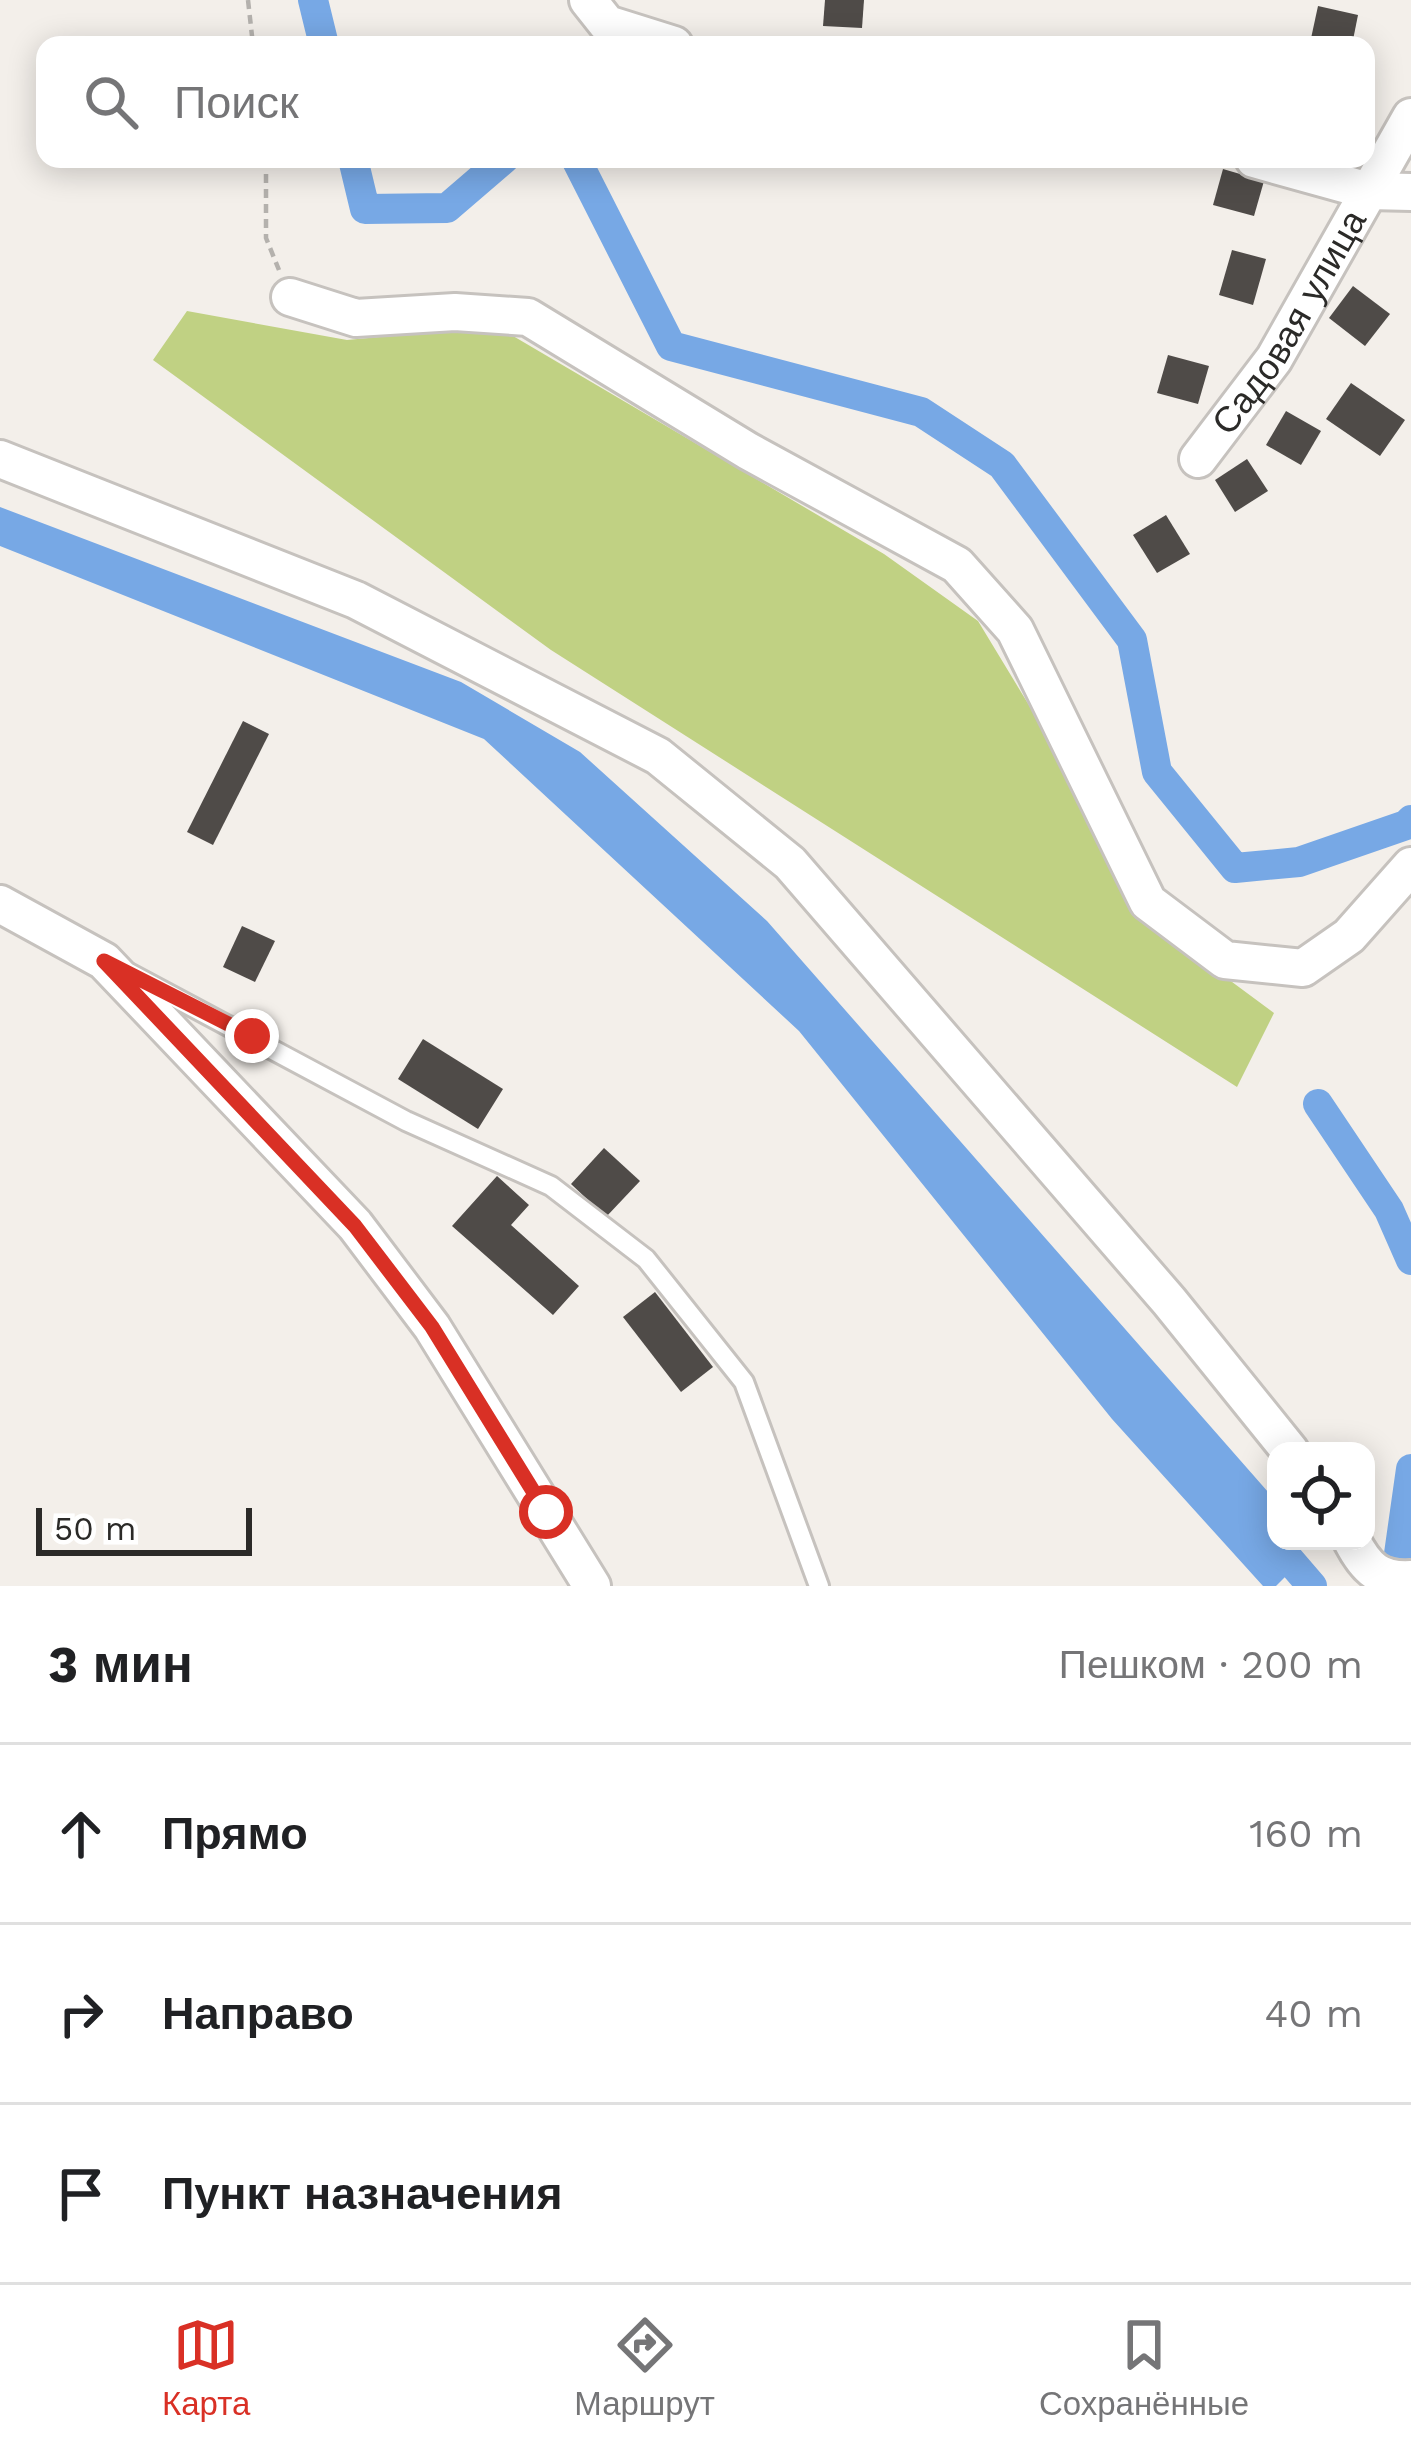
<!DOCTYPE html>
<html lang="ru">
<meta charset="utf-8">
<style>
body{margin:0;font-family:"Work Sans",sans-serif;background:#f6f6f6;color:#202124}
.controls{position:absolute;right:36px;bottom:36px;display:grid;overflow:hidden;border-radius:24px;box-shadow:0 6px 30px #0003}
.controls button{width:108px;height:108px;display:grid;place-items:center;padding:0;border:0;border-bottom:3px solid #e0e0e0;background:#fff;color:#202124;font:60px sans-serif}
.scale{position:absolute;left:36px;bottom:30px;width:216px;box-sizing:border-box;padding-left:12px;border:6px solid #2b2a28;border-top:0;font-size:33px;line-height:42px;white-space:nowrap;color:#2b2a28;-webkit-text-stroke:9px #fff;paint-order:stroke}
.stop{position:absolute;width:36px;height:36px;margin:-27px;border:9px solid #d93025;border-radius:50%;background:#fff}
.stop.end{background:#d93025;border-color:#fff;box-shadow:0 3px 12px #0008}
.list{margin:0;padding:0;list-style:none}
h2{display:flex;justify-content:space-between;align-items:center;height:156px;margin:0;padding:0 48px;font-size:51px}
h2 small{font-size:39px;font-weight:400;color:#757577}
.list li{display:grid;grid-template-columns:78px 1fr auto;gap:36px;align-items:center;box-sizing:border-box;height:180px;padding:0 48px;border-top:3px solid #e0e0e0}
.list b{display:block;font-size:45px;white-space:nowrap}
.list em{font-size:39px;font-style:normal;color:#757577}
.icon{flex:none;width:66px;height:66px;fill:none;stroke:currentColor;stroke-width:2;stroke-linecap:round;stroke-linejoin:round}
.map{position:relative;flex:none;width:1411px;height:1586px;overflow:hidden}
.search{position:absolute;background:#fff;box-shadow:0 6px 30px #0003;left:36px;right:36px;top:36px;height:132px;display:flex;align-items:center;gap:30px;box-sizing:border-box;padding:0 42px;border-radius:24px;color:#757577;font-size:45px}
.sheet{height:696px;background:#fff}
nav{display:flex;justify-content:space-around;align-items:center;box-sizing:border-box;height:168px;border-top:3px solid #e0e0e0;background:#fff;font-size:33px;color:#757577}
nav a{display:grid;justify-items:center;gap:6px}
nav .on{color:#d93025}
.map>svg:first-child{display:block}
</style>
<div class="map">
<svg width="1411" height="1586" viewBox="0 0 1411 1586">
<rect width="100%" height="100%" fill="#f3efea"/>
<polygon fill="#c0d183" points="187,311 347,340 496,326 884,554 978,621 1041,725 1132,908 1274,1013 1237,1087 551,650 153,360"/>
<polygon fill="#77a8e5" points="0,507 461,682 580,752 767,921 1276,1501 1276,1541 1297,1541 1304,1558 1276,1586 1263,1586 1112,1419 799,1031 484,739 0,546"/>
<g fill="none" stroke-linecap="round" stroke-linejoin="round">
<g stroke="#77a8e5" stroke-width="30">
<polyline points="313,0 324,45"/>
<polyline points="353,159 365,209 447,208 504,159"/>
<polyline points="576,159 671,346 921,412 1002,465 1132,640 1157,772 1235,868 1299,862 1406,825 1411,820"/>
<polyline points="1318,1104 1389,1210 1411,1260"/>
<polyline points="1269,1536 1312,1586"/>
<polyline points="1397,1568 1411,1469"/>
</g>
</g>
<g fill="#4f4b48">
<polygon points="825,0 864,0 862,28 823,26"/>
<polygon points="1318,6 1358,15 1352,45 1310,43"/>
<polygon points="1223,169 1264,181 1254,216 1213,205"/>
<polygon points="1232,250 1266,259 1253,305 1219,295"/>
<polygon points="1353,286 1390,314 1365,346 1329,318"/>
<polygon points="1168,355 1209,366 1198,404 1157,393"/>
<polygon points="1351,383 1405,420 1380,456 1326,419"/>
<polygon points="1286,411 1321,431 1301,465 1266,445"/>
<polygon points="1247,459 1268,491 1235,512 1215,480"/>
<polygon points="1166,515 1190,554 1157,573 1133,535"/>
<polygon points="243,721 269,734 213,845 187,832"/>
<polygon points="242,926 275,941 255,982 223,967"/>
<polygon points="423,1039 503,1089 478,1129 398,1079"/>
<polygon points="604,1148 640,1181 606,1217 571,1184"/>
<polygon points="497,1176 529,1205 511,1225 579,1286 553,1315 452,1226"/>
<polygon points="655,1292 713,1367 681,1392 623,1317"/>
</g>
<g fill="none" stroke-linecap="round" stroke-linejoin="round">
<g stroke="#c6c2be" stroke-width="24">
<polyline id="lane" points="129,973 406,1121 551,1186 646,1259 744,1382 819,1586"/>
</g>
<g stroke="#c6c2be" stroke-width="42">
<g id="street">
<polyline points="588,0 607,24 674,45"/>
<polyline points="1254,159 1369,191 1411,192"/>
<polyline points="290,297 356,318 455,312 528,317 748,451 957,565 1015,630 1148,902 1225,960 1303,968 1349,936 1411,866"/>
<polyline points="0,459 356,600 658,756 790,863 1169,1301 1290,1451"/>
<path id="s1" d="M1198,459L1274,359L1411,117"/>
<polyline points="0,904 104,961 355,1225 432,1327 592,1586"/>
<path d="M1352,1541C1366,1568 1379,1581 1411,1579"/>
</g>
</g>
<g stroke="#b4b1ad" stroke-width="4.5" stroke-dasharray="9 6" stroke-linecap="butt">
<polyline points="248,0 253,45"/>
<polyline points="266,159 266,238 279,270"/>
</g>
<use href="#lane" stroke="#fff" stroke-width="18"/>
<use href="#street" stroke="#fff" stroke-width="36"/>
</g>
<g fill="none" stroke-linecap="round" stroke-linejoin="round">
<polyline stroke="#d93025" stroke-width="15" points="252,1036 104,961 355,1226 432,1327 546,1512"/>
</g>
<g text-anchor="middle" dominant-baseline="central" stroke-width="12" stroke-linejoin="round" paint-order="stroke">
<g font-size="36" fill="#2b2a28" stroke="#fff">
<text stroke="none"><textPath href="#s1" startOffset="165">Садовая улица</textPath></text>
</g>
</g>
</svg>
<div class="controls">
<button><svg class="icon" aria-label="locate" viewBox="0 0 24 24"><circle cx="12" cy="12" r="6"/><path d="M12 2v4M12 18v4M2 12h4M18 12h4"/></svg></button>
</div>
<div class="scale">50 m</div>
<div class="stop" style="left:546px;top:1512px"></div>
<div class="stop end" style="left:252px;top:1036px"></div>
<div class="search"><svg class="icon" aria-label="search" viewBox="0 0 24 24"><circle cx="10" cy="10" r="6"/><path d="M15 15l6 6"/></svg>Поиск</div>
</div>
<section class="sheet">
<h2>3 мин<small>Пешком · 200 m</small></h2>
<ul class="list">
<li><svg class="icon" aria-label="ahead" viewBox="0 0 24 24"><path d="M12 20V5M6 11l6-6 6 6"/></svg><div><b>Прямо</b></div><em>160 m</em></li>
<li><svg class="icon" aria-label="right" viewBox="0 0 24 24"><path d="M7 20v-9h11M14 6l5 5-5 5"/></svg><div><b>Направо</b></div><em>40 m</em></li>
<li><svg class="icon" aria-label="arrive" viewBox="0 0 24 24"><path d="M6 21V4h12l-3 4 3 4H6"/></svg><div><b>Пункт назначения</b></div></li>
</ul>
</section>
<nav>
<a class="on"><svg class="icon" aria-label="map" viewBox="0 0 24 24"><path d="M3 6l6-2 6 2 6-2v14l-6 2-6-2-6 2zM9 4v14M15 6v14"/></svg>Карта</a>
<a><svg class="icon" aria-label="directions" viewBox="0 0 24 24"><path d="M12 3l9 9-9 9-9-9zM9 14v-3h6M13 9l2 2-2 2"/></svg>Маршрут</a>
<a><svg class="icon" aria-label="saved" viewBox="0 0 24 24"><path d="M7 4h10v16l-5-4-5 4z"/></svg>Сохранённые</a>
</nav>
